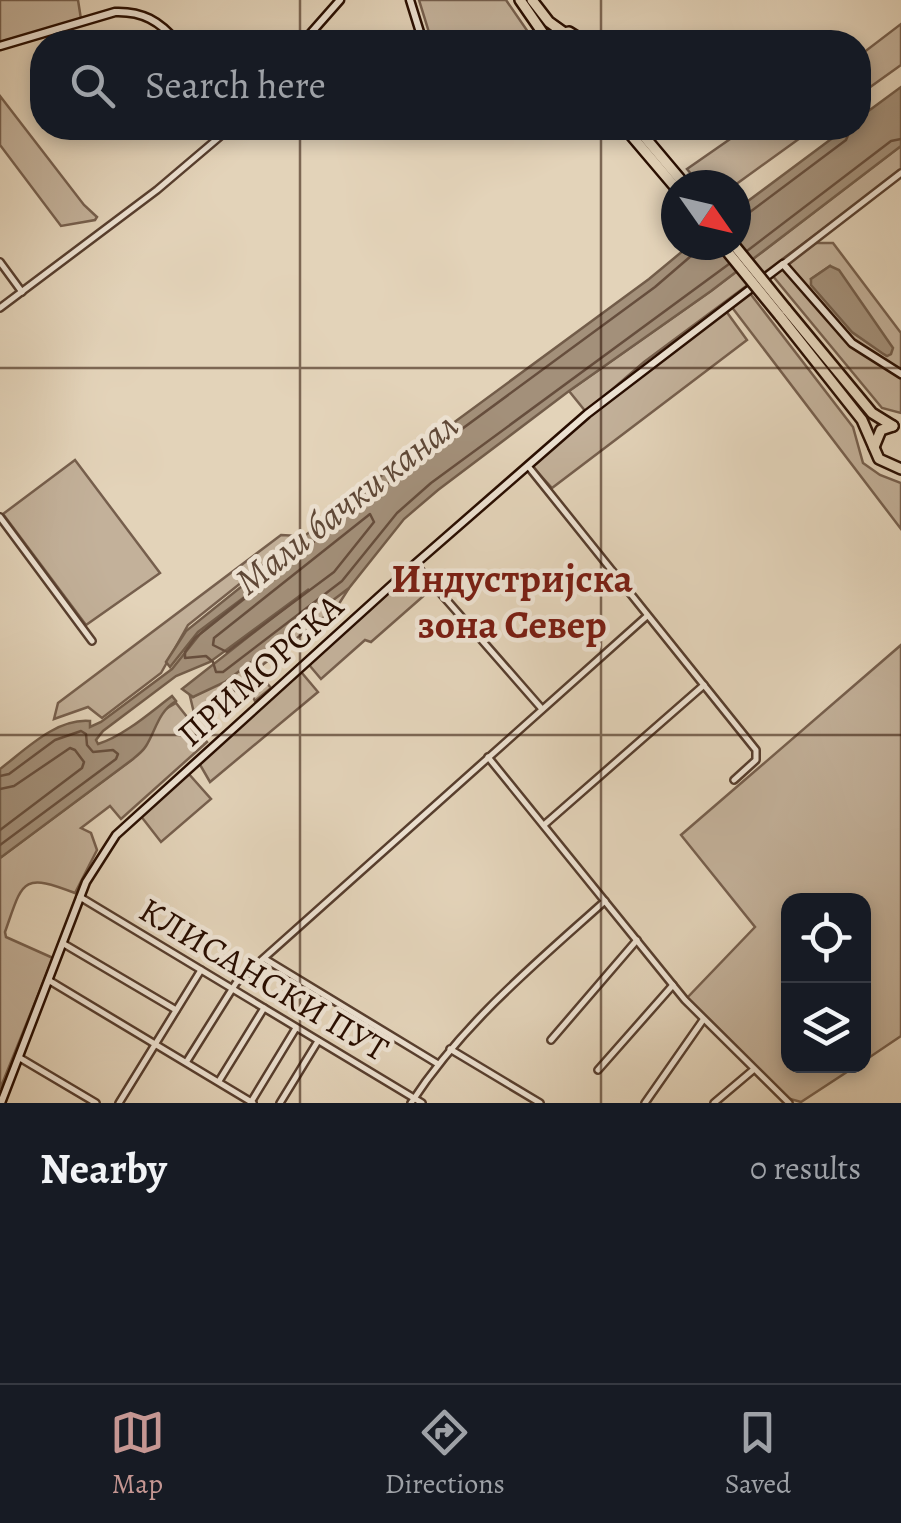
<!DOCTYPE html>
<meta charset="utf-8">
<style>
body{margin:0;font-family:Alegreya,serif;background:#20242c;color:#f1f3f6}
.controls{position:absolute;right:30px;bottom:30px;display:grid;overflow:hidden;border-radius:20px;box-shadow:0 5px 15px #0003}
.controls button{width:90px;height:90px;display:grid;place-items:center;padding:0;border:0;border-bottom:2px solid #363941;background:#171b24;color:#f1f3f6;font:50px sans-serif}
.compass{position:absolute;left:661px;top:170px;width:90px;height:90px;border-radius:50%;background:#171b24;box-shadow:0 5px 15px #0003;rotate:124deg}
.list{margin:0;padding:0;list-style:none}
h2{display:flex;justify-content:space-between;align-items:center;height:130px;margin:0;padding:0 40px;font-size:42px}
h2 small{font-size:32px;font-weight:400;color:#9ea1a6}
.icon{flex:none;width:55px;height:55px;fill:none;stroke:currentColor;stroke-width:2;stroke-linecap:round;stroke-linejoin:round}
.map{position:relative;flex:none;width:901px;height:1103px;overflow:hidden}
.search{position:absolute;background:#171b24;box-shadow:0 5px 15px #0003;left:30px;right:30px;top:30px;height:110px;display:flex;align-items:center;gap:25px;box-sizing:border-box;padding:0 35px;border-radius:40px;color:#9ea1a6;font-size:38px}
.sheet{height:280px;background:#171b24}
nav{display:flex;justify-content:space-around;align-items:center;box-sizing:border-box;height:140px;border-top:2px solid #363941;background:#171b24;font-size:28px;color:#9ea1a6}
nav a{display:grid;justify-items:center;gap:5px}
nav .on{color:#c59692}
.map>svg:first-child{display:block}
</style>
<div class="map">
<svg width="901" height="1103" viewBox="0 0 901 1103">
<rect width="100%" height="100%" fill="#e3d3b9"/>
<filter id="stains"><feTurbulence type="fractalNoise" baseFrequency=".002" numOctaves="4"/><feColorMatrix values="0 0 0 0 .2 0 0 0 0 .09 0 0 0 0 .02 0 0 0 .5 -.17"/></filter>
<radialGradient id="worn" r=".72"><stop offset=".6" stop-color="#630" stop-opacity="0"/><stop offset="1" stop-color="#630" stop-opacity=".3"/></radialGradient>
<g fill="#c3b19a" stroke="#765f4d" stroke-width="2.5" fill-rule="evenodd">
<polygon points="0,0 78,0 81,19 0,42"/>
<polygon points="419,0 506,0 535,42 432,42"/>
<polygon points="901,24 901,65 859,95 859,56"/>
<polygon points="0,96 84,205 97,217 95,220 61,226 0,145"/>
<polygon points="746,128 814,128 735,185 700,185 687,169"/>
<polygon points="901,146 901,171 644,362 586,412 569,391 711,291"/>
<path d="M816,243H833L901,333V413L882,408L772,275ZM830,266L887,356L852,332L811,279Z"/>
<polygon points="749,292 853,427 863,463 880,475 901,483 901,529 731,306"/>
<polygon points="726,311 747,340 552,488 532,466 588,418"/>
<polygon points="75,460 160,573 86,625 3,514"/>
<polygon points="281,535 300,536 188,625 161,673 102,718 88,707 54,719 58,703"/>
<polygon points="415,569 430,587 428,592 371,642 365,640 321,679 310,666 311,662"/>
<polygon points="349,588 337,607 256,670 271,688 255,701 252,695 263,685 261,682 255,687 247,680 229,696 223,691 199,713 194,713 189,692 193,697"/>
<polygon points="901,645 901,1036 864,1061 864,901 788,901 788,1066 856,1066 801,1102 783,1097 687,998 755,927 681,835"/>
<polygon points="299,673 302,673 318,692 210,782 199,763"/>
<path d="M176,703L207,742L121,819L110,806L81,828L91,833L97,850L75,893C21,872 23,881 5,932L6,937L53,958L0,1089V858L133,759L164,710Z"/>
<polygon points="188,773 211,799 161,842 140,815"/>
</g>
<g fill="#a3907a" stroke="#725c49" stroke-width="2.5">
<path d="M901,87V146L711,291L569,391L438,490L404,519L349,588L225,682L193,697L182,689L309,589L210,662L176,676L103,731L96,740L98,744C124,736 152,711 172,696L176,701C158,712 156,730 146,746C143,751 138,755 133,759L0,858V769C25,750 56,718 90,721V727L101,722L172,669L200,634L296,558L198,632L170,667L166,662L186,631L362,490L649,279L690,245H736V210L846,128H858L859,118Z"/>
<polygon points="830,266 839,270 893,348 891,354 887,356 882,353 852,332 811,285 811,279"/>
</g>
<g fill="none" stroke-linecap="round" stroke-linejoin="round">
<g stroke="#664e3d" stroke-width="2.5">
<polyline points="736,217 746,215 846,140 851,128"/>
<polyline points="695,245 691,256 655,287 368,498 195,638 185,652 185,658 206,656 213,662 216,672 223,672 342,581 397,513 431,483 729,264"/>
<polyline points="747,251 891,141 901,139"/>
<polygon points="370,514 374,522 334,572 227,652 213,645 214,638"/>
<polyline points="0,776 9,774 55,740 81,731 86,734 87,745 93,752 113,750 118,754 116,759 0,845"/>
<polyline points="0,789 14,786 70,748 75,750 84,762 82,768 0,830"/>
</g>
<g stroke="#573e2e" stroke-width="10">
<g id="street">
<polyline points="0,262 22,292"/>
<polyline points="783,264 901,173"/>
<polyline points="0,308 157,190 230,128"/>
<polyline points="528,466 756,750 756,760 734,780"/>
<polyline points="0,517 92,641"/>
<polyline points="416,565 542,709"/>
<polyline points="488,757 685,1000 789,1103"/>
<polyline points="544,825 704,685"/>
<polyline points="80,897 422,1103"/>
<polyline points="64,944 176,1010"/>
<polyline points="265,959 438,1064"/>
<polyline points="50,981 253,1103"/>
<polyline points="551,1040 637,940"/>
<polyline points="450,1049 540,1103"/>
<polyline points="20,1058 96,1103"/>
<polyline points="187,1061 236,983 647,616"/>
<polyline points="598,1070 673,985"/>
<polyline points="219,1081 264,1008"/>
<polyline points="251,1102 296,1028"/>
<polyline points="119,1103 201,970"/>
<polyline points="280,1103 318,1041"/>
<path d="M411,1103C463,1023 535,964 605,901"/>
<polyline points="645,1103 703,1020"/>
<polyline points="714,1103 753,1070"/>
</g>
</g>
<g stroke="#280d00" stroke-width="11">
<g id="secondary">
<polyline points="410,0 423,42"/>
<polyline points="303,42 340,0"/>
<path d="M0,46L115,12C142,11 160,21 177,42"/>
<polyline points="1,1103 86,882 116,835 415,564 587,414 783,264 852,343 901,374"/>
</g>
</g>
<g stroke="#280d00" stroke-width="14">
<g id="primary">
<polyline points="520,0 549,42"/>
<polyline points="532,0 549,22 563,32"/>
<polyline points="550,42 559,34 569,32 585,42"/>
<polyline points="625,128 676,188"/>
<polyline points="637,128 685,185"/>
<polyline points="786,309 872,413 893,426"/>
<polyline points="779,315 862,420 879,459 901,469"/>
<polyline points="874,447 881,430 893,426"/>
</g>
</g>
<use href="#street" stroke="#ede2d2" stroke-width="5"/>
<use href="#secondary" stroke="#ede2d2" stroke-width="6"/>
<use href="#primary" stroke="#e3d3b9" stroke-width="9"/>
<g stroke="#280d00" stroke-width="14" stroke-linecap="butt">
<g id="primary-bridge">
<polyline points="722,245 779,315"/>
<polyline points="734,245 786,309"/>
</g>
</g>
<use href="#primary-bridge" stroke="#e3d3b9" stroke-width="9"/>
</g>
<path fill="none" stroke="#280d00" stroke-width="2.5" stroke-opacity="0.55" d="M300,0V42M601,0V42M300,128V1103M601,128V1103M0,368H901M0,735H901"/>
<g text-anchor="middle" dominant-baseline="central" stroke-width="9" stroke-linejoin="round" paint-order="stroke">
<g font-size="35" fill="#280d00" stroke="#ede2d2">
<text transform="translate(260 670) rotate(-42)">ПРИМОРСКА</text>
<text transform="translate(264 979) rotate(31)">КЛИСАНСКИ ПУТ</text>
</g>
<g font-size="38" font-style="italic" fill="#5f4837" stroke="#ede2d2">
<text transform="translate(346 503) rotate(-38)">Мали бачки канал</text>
</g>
<g font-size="40" font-weight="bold" fill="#7a1f14" stroke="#ede2d2">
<text x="512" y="578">Индустријска<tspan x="512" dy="46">зона Север</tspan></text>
</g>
</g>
<rect width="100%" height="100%" filter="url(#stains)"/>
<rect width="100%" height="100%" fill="url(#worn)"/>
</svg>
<div class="controls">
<button><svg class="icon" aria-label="locate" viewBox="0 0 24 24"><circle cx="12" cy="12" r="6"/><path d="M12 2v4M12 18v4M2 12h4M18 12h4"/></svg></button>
<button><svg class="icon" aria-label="layers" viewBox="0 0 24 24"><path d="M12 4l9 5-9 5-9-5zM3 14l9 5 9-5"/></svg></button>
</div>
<svg class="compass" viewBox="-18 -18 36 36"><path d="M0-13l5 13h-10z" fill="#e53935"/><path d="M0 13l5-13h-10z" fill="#9ea1a6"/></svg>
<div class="search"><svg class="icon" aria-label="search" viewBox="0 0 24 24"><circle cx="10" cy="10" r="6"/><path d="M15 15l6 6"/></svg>Search here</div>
</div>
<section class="sheet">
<h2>Nearby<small>0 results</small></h2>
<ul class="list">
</ul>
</section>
<nav>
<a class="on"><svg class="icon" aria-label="map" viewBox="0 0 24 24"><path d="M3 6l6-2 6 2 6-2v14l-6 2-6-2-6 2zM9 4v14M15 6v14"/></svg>Map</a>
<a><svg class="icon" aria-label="directions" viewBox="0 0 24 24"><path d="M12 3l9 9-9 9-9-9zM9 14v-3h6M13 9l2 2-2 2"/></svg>Directions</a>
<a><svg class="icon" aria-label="saved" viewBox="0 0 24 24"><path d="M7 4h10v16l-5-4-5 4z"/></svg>Saved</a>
</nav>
